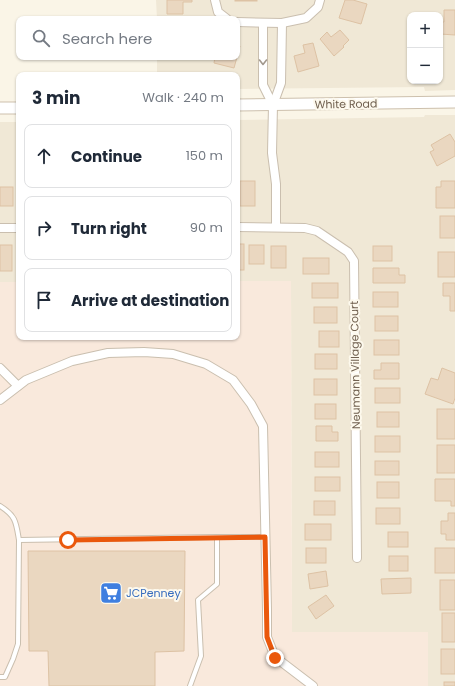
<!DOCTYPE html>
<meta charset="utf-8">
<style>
body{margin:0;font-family:Poppins,sans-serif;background:#f2f2f3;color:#1f2937}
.controls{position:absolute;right:12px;top:12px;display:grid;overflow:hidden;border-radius:8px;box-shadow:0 1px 3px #0004}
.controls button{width:36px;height:36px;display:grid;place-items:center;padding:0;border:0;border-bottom:1px solid #e0e1e3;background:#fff;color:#1f2937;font:20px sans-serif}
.stop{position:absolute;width:12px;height:12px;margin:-9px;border:3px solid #ea580c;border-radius:50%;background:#fff}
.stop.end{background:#ea580c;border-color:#fff;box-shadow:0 1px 4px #0008}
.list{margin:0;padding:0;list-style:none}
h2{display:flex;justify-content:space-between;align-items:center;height:52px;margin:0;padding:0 16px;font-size:17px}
h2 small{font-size:13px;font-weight:400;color:#747a83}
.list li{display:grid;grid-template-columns:26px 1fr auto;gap:12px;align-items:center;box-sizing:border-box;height:64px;margin:0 8px 8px;padding:0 8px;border:1px solid #e0e1e3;border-radius:8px}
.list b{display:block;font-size:15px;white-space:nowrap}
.list em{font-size:13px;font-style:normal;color:#747a83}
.icon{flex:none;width:22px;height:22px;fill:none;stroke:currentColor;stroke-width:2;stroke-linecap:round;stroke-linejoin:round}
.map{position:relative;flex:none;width:455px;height:686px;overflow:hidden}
.search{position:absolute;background:#fff;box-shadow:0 1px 3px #0004;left:16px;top:16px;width:224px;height:44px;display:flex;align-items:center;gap:10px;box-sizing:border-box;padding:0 14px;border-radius:8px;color:#747a83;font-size:15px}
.panel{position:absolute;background:#fff;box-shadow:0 1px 3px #0004;left:16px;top:72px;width:224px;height:268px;border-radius:8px}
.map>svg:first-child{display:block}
</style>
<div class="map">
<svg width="455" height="686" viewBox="0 0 455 686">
<rect width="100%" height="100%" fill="#faf5e7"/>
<g fill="#f0e8d6" fill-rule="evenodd">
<path d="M156,0H455V90L425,91L424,87L237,89V75H157V57H237V19H157ZM410,15H440V81H410Z"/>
<polygon points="425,115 455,115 455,686 428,686 428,632 292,632 291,281 237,281 237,120 424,117"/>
<rect x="0" y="122" width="19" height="160"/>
</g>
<polygon fill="#f9e9dc" points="237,281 291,281 292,632 428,632 428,686 0,686 0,282 19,282 19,337 237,337"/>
<g fill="#ead7c0" stroke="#ddc2a4">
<polygon points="167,0 192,0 192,2 183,2 183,14 167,14"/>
<rect x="235" y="0" width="22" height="1"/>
<polygon points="345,0 353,0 367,4 361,24 339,18"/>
<polygon points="444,10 455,10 455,35 440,34 440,22 444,22"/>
<polygon points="340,30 349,40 343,46 344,47 334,56 320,39 327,32 331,37"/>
<polygon points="313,43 319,66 298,72 294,56 305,53 303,45"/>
<polygon points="237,45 240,46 237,56"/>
<polygon points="215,57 237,57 234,68 214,63"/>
<polygon points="450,134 455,142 455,156 437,166 430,152 434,150 431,145"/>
<rect x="240" y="181" width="15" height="25"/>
<polygon points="441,181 455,181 455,208 436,208 436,187 441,187"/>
<rect x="17" y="182" width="2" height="24"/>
<rect x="0" y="187" width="13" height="19"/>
<rect x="440" y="216" width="15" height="22"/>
<rect x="237" y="244" width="7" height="26"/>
<rect x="0" y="245" width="12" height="26"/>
<rect x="249" y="245" width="15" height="19"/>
<rect x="271" y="246" width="15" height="22"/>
<rect x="373" y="246" width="19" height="15"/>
<rect x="438" y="252" width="17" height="25"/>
<rect x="303" y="258" width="26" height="16"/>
<polygon points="373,268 399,268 399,275 405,275 405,283 373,283"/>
<rect x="312" y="283" width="26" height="15"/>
<polygon points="443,283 455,283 455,311 450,311 450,296 443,296"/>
<rect x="373" y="292" width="25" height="15"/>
<rect x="314" y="307" width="23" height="16"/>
<rect x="375" y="316" width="23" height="15"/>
<rect x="319" y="331" width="20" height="16"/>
<rect x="374" y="340" width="25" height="15"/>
<rect x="315" y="354" width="22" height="15"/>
<polygon points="381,363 399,363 399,379 374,379 374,370 381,370"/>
<polygon points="442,368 455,373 455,398 453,404 425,394 431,378 438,380"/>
<rect x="314" y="379" width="23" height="16"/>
<rect x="375" y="388" width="25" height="15"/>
<rect x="315" y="404" width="21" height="15"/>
<rect x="437" y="409" width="18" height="30"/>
<rect x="377" y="412" width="22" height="15"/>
<polygon points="316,426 332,426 332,432 338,432 338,441 316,441"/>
<rect x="375" y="436" width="25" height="16"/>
<rect x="437" y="445" width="18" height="28"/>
<rect x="315" y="452" width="24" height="15"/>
<rect x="375" y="461" width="24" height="14"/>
<rect x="315" y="477" width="25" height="14"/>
<polygon points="435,479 455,479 455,506 451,506 451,501 435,501"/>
<rect x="377" y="482" width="22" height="16"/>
<rect x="314" y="501" width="21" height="14"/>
<rect x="376" y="508" width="24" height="16"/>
<polygon points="448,513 455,513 455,540 446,540 446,534 441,534 441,521 448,521"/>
<rect x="305" y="524" width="26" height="16"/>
<rect x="388" y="532" width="20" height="15"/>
<rect x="306" y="548" width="20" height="15"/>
<rect x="435" y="548" width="20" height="25"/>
<polygon points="28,551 185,551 184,651 155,652 155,686 49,686 48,651 29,651"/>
<rect x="389" y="556" width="19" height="15"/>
<polygon points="326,571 328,586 310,589 308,574"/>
<polygon points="411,578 411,593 382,594 381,579"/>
<rect x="440" y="580" width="15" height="30"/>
<polygon points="326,595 334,606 316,619 308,607"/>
<rect x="442" y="613" width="13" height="29"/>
<rect x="441" y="649" width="14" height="25"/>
<rect x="444" y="682" width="11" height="4"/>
</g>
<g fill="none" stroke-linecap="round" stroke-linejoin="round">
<g stroke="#cabfaf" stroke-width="6">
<g id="lane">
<path d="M0,506C16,516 16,522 19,540"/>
<polyline points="0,677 5,677 13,659 18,644 19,540 217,537"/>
<polyline points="190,686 201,656 198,600 217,584 217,537 265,537"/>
</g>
</g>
<g stroke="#cabfaf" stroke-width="10">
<g id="street">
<polyline points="215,0 218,12 227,19"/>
<polyline points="237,22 282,23 306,18 318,7 320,0"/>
<polyline points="263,23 263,85 273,105"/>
<polyline points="237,227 305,228 317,231 348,252 354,261 357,558"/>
<polyline points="276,227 276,184 272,153 273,105 281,83 282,23"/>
<polyline points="0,228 19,228"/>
<polyline points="0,368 18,386"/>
<polyline points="0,400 26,380 72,361 108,353 144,352 173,354 206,364 233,380 251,404 263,426 267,609 267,637 275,657 313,686"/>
</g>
</g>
<g stroke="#cdc0ad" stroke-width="13">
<g id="secondary">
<polyline points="237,105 455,102"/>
<polyline points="0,108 19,108"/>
</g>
</g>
<use href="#lane" stroke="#fff" stroke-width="4"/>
<use href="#street" stroke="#fff" stroke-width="8"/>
<use href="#secondary" stroke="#fff" stroke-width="11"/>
</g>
<defs><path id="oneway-chevron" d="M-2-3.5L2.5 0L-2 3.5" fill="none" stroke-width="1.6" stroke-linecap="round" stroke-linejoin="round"/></defs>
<use stroke="#a2988d" href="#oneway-chevron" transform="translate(263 62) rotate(90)"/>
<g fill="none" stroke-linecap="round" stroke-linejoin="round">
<polyline stroke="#ea580c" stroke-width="5" points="68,540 265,537 267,637 275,658"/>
</g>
<defs>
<g id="supermarket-square" transform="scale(1.15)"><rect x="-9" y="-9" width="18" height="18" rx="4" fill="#3f7fe0" stroke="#fdf9ed"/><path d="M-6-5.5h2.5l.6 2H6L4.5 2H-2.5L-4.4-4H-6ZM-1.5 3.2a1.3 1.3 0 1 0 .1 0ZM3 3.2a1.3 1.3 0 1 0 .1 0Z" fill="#fff"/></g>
</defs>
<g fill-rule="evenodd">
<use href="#supermarket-square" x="111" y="593"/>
</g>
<g text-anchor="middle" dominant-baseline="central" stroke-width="4" stroke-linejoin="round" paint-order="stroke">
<g font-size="11" fill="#70604f" stroke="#fdf9ed">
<text transform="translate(346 104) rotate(-1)">White Road</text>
<text transform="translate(355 365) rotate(-91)">Neumann Village Court</text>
</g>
<g font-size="11" fill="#366cbe" stroke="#fdf9ed" text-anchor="start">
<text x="126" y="593">JCPenney</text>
</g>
</g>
</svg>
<div class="controls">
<button>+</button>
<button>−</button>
</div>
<div class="stop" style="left:68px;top:540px"></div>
<div class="stop end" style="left:275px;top:658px"></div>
<div class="search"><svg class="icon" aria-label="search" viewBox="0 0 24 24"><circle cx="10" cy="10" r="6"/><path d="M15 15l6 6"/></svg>Search here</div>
<section class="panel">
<h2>3 min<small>Walk · 240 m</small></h2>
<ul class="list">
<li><svg class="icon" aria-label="ahead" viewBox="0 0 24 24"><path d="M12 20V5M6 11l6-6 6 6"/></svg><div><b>Continue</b></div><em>150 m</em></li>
<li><svg class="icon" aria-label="right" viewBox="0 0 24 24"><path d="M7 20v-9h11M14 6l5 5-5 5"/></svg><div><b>Turn right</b></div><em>90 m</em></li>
<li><svg class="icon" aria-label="arrive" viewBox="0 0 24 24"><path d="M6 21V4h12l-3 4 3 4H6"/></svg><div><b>Arrive at destination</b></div></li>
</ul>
</section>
</div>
